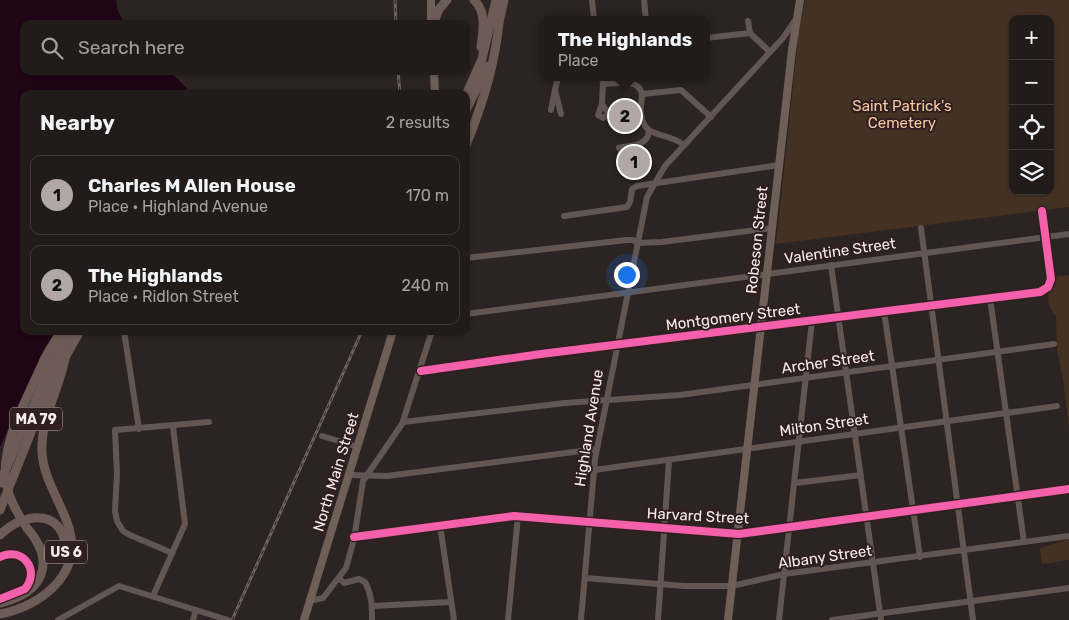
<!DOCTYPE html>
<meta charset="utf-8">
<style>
body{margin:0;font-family:Rubik,sans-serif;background:#292423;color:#f1f3f6}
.controls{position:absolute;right:15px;top:15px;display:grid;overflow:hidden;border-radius:10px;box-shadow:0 1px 4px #0004}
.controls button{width:45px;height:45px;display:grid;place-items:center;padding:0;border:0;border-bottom:1px solid #3e3939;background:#211b1a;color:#f1f3f6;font:25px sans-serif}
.you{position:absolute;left:626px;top:274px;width:18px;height:18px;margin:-12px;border:4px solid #fff;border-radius:50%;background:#1a73e8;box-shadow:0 0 0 8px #1a73e833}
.badge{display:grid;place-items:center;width:32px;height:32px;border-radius:50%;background:#b1a7a6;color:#111;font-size:16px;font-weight:700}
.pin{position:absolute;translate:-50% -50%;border:2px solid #fff;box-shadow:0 1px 5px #0006}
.popup{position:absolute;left:540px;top:16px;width:170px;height:65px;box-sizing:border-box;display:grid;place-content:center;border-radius:10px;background:#211b1a;filter:drop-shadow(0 1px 4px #0005);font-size:16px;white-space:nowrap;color:#a2a1a2}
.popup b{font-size:19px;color:#f1f3f6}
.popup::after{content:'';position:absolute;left:50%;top:100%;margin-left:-10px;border:10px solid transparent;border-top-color:#211b1a}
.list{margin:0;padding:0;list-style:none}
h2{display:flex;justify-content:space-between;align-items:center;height:65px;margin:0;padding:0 20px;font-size:21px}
h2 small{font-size:16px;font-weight:400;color:#a2a1a2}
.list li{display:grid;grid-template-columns:32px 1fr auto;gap:15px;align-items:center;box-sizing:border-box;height:80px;margin:0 10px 10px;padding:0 10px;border:1px solid #3e3939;border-radius:10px}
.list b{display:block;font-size:19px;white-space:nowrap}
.list p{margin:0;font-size:16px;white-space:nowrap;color:#a2a1a2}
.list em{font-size:16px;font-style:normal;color:#a2a1a2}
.icon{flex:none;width:28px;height:28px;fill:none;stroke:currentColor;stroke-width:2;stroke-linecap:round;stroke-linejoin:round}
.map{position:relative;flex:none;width:1069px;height:620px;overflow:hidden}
.search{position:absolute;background:#211b1a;box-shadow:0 1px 4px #0004;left:20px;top:20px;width:450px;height:55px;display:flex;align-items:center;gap:12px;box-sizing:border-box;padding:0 18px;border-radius:10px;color:#a2a1a2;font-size:19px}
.panel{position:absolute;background:#211b1a;box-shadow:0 1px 4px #0004;left:20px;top:90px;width:450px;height:245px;border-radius:10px}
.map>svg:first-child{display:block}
</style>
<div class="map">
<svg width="1069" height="620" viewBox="0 0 1069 620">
<rect width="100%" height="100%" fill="#2c2422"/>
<g fill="#433124" fill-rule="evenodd">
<path d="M805,0H1069V207L776,244L798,39ZM1013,19H1050V191H1013Z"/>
<path d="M1069,275V429L1063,378L1057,351L1056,316C1044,303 1048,292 1054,277Z"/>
<polygon points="1069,539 1069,560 1042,564 1040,548"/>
</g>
<polygon fill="#1f0516" points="0,0 116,0 117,9 125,24 24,24 24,71 170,71 192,94 24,94 24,331 57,331 45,347 0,447"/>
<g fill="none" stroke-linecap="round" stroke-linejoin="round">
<g stroke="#625652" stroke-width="6">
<polyline points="592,0 594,20"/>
<polyline points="644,0 646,20"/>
<polyline points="748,21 750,33"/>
<polyline points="706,38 750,33 770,52"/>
<polyline points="558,77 555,90 561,114"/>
<polyline points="602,77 603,84 602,104"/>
<path d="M603,84C617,84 638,77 642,94L681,90L711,117"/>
<path d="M642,94C642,100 640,107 641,113C643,140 667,131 684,145"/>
<polygon points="602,104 609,114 603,118 598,115"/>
<polyline points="551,110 555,90"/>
<path d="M619,148C631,145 648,146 649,131"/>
<polyline points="564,216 627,207 630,202 632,189 637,186 779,165"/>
<polyline points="921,228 973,620"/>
<polyline points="466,258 627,240 633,240 637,243 662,242 772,228"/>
<polyline points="831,265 881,620"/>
<polyline points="990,298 1024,542"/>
<polyline points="884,311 920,557"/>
<polyline points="466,314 1069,234"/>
<polyline points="124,331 139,429"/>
<polyline points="421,371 541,354 1040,292 1048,287 1051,279 1042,211"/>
<polyline points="403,422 565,403 680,395 1054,344"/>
<polyline points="322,436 358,447"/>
<polyline points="594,470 1057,406"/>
<polyline points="349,475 387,476 597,449"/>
<polyline points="795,483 861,475"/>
<polyline points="440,525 454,620"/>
<polyline points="354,537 514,516 739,534 1069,489"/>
<polyline points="172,553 130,535 123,531 117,521 115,511 117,474 115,430 209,422"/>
<path d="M339,578L344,583L359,579L365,582C372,595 372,606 372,620"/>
<polyline points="585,578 684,586 732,586 784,574 1069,536"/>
<polyline points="153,596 185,524 173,427"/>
<polyline points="309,601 323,598 346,568 354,539 363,481 402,424 432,331"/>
<polyline points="372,606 451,602"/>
<polyline points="58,620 119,586 228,620"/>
<polyline points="193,620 196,610"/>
<polyline points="508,620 518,516"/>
<polyline points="581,620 595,459 647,197 665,166 783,38 796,19"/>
<polyline points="658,620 669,460"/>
<polyline points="779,620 812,321"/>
<polyline points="832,620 1069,588"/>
</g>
<g stroke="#6e6059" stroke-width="8">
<polyline points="431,0 431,24"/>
<polyline points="434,71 435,94"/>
<polyline points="304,620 393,331"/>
<polyline points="728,620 792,50 800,0"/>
</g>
<g stroke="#6c5b56" stroke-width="9">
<path d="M474,0C487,12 483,31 481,47"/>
<polyline points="433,24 439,9 447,0"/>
<polyline points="498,27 504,0"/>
<polyline points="466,95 482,59 496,0"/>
<polyline points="466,110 488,66"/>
<path d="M466,145C483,104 495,65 499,22"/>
<polyline points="16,421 45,358 61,331"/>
<polyline points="0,483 49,369 70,331"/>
<polyline points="0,510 51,382 80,331"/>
<path d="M0,535C26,509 68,510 65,554"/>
<path d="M0,603C43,593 57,563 27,528"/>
<path d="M0,614C41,606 83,574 69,528C61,502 44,480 42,453C40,418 61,387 66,353"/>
</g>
<g stroke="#6c6360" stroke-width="3">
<g id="rail">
<polyline points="395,0 396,24"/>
<polyline points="398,71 400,94"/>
<polyline points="232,620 362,331"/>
</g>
</g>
<use href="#rail" stroke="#2f201f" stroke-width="1" stroke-dasharray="4" stroke-linecap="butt"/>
<path stroke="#6c5b56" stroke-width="9" d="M16,421C0,467 0,489 27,528"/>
<g stroke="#2f201f" stroke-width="11">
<g id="cycleway">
<polyline points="421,371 541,354 1040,292 1048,287 1051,279 1042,211"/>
<polyline points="354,537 514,516 739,534 1069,489"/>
<path d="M0,557C22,546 41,570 25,589L0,599"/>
</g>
</g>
<use href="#cycleway" stroke="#f560ab" stroke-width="8"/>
</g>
<g text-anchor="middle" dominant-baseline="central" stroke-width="4" stroke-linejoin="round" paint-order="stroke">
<g fill="#2f201f" stroke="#bcb0af" stroke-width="1">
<rect x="10" y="407.5" width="52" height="23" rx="4"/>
<rect x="45" y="540.5" width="42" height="23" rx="4"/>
</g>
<g font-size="14" font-weight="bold" fill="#f8eded">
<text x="36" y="419">MA 79</text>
<text x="66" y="552">US 6</text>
</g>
<g font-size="15" fill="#f7c8a4" stroke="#2f201f">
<text x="902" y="106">Saint Patrick's<tspan x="902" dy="17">Cemetery</tspan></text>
</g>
<g font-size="15" fill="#f8eded" stroke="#2f201f">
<text transform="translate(757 240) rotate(-84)">Robeson Street</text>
<text transform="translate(840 251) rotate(-8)">Valentine Street</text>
<text transform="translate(733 317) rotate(-7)">Montgomery Street</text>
<text transform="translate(828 362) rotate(-8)">Archer Street</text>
<text transform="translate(824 425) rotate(-8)">Milton Street</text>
<text transform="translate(589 428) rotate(-81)">Highland Avenue</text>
<text transform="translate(336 472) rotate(-73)">North Main Street</text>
<text transform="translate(698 516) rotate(3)">Harvard Street</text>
<text transform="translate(825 557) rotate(-8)">Albany Street</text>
</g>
</g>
</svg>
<div class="controls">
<button>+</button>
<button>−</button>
<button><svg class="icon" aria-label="locate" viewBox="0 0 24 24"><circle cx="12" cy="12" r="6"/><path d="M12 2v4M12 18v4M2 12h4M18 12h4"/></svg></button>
<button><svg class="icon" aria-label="layers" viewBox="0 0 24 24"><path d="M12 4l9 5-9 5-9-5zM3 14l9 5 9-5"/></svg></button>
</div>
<div class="you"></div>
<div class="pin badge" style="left:634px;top:162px">1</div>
<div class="pin badge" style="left:625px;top:116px">2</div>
<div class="popup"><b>The Highlands</b>Place</div>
<div class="search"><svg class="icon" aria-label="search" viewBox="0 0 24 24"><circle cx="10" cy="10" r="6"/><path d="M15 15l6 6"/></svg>Search here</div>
<section class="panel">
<h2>Nearby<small>2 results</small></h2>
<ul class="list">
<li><span class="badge">1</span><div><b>Charles M Allen House</b><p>Place · Highland Avenue</p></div><em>170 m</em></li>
<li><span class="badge">2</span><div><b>The Highlands</b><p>Place · Ridlon Street</p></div><em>240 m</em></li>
</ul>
</section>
</div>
